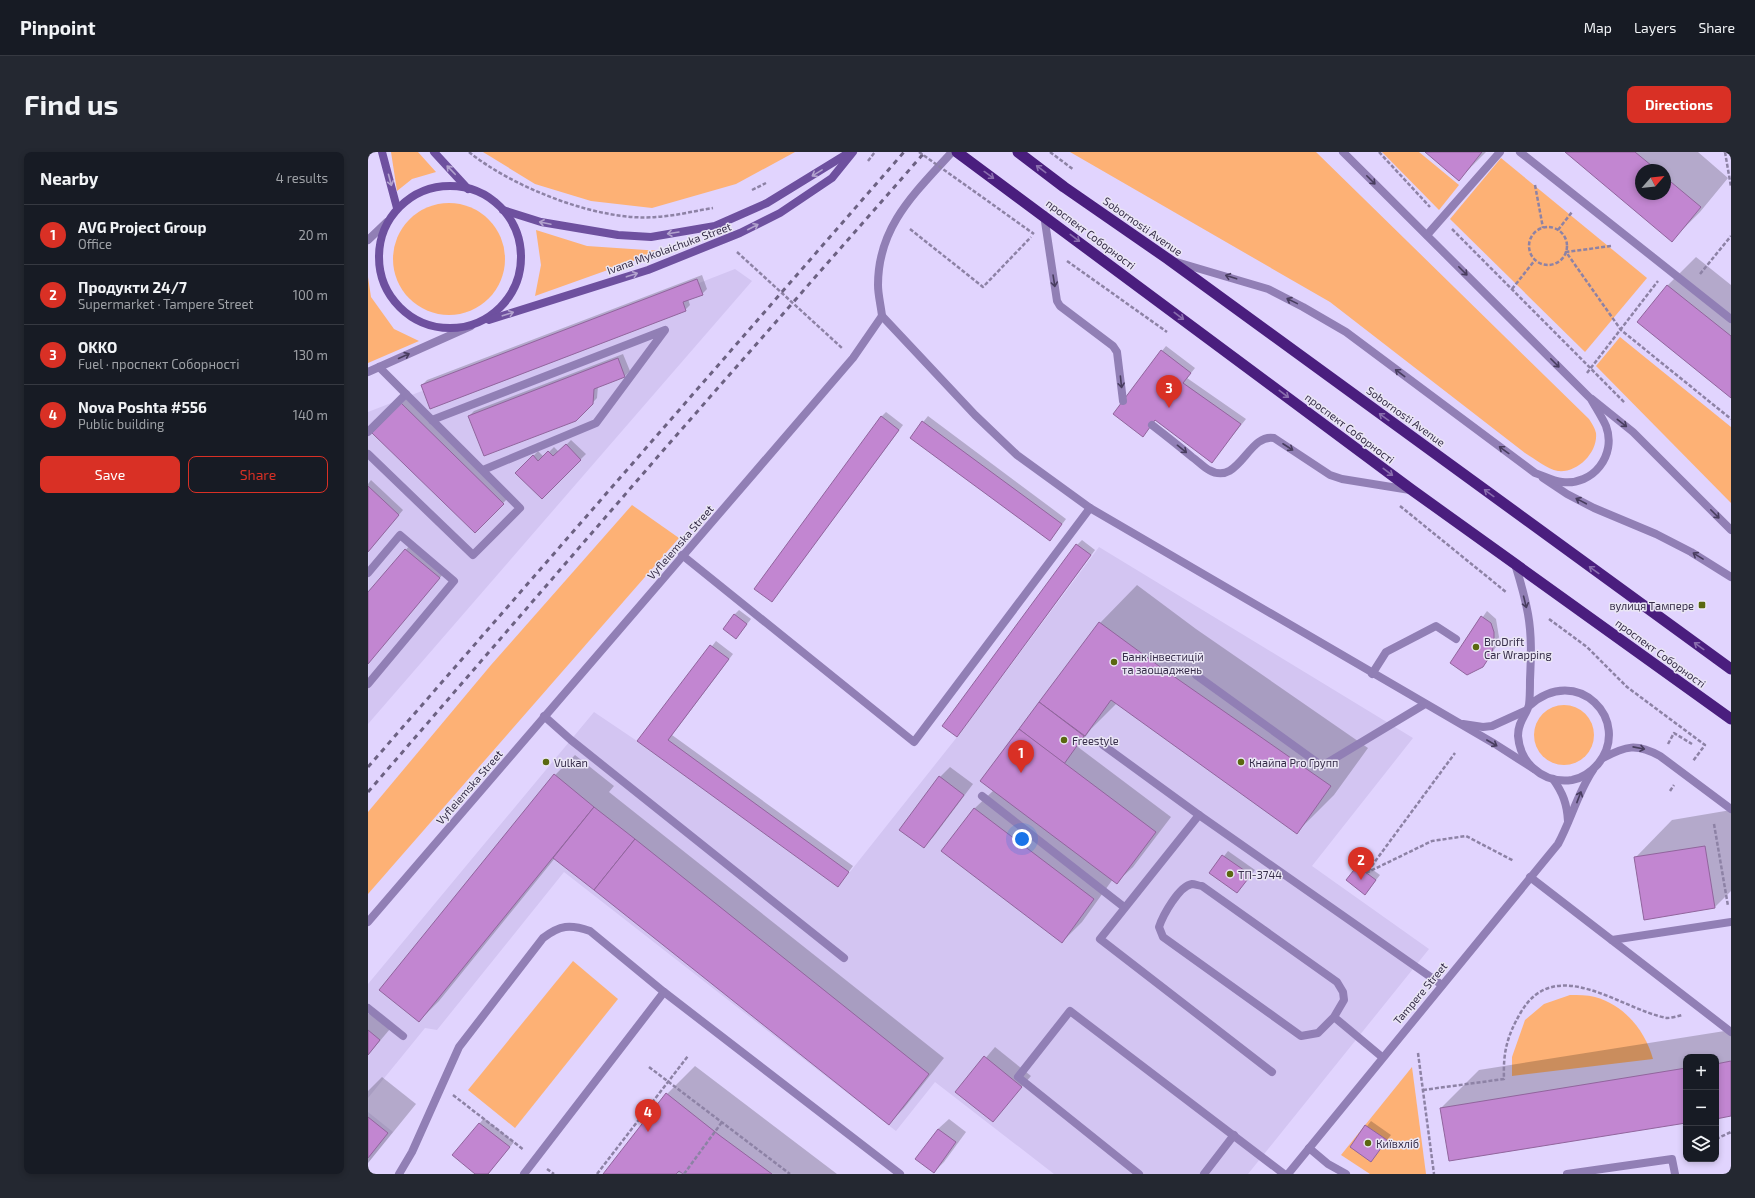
<!DOCTYPE html>
<meta charset="utf-8">
<style>
body{margin:0;font-family:"Exo 2",sans-serif;background:#242831;color:#f1f3f6}
.controls{position:absolute;right:12px;bottom:12px;display:grid;overflow:hidden;border-radius:8px;box-shadow:0 2px 6px #0003}
.controls button{width:36px;height:36px;display:grid;place-items:center;padding:0;border:0;border-bottom:1px solid #363941;background:#171b24;color:#f1f3f6;font:20px sans-serif}
.compass{position:absolute;left:1267px;top:12px;width:36px;height:36px;border-radius:50%;background:#171b24;box-shadow:0 2px 6px #0003;rotate:62deg}
.you{position:absolute;left:654px;top:687px;width:14px;height:14px;margin:-10px;border:3px solid #fff;border-radius:50%;background:#1a73e8;box-shadow:0 0 0 6px #1a73e833}
.badge{display:grid;place-items:center;width:26px;height:26px;border-radius:50%;background:#d93025;color:#fff;font-size:13px;font-weight:700}
.pin{position:absolute;translate:-50% -33px;filter:drop-shadow(0 1px 2px #0008)}
.pin::after{content:'';position:absolute;top:21px;width:14px;height:12px;background:inherit;clip-path:polygon(0 0,100% 0,50% 100%)}
.list{margin:0;padding:0;list-style:none}
h2{display:flex;justify-content:space-between;align-items:center;height:52px;margin:0;padding:0 16px;font-size:17px}
h2 small{font-size:13px;font-weight:400;color:#9ea1a6}
.list li{display:grid;grid-template-columns:26px 1fr auto;gap:12px;align-items:center;box-sizing:border-box;height:60px;padding:0 16px;border-top:1px solid #363941}
.list b{display:block;font-size:15px;white-space:nowrap}
.list p{margin:0;font-size:13px;white-space:nowrap;color:#9ea1a6}
.list em{font-size:13px;font-style:normal;color:#9ea1a6}
.actions{display:flex;gap:8px;padding:12px 16px}
.actions a{flex:1;padding:9px 0;border:1px solid #d93025;border-radius:8px;text-align:center;font-size:14px;color:#d93025}
.actions .main{background:#d93025;color:#fff}
.icon{flex:none;width:22px;height:22px;fill:none;stroke:currentColor;stroke-width:2;stroke-linecap:round;stroke-linejoin:round}
.map{position:relative;flex:none;width:1363px;height:1022px;overflow:hidden;border-radius:8px}
header{display:flex;align-items:center;gap:24px;box-sizing:border-box;height:56px;padding:0 20px;background:#171b24;border-bottom:1px solid #363941}
header strong{font-size:19px}
nav{display:flex;gap:22px;margin-inline-start:auto;font-size:14px}
.intro{display:flex;align-items:center;justify-content:space-between;box-sizing:border-box;height:96px;padding:0 24px}
h1{margin:0;font-size:28px}
.button{padding:10px 18px;border-radius:8px;background:#d93025;color:#fff;font-size:14px;font-weight:700}
main{display:flex;gap:24px;padding:0 24px}
aside{flex:1;background:#171b24;border-radius:8px;box-shadow:0 2px 6px #0003}
.map>svg:first-child{display:block}
</style>
<header>
<strong>Pinpoint</strong>
<nav><a>Map</a><a>Layers</a><a>Share</a></nav>
</header>
<div class="intro"><h1>Find us</h1><a class="button">Directions</a></div>
<main>
<aside>
<h2>Nearby<small>4 results</small></h2>
<ul class="list">
<li><span class="badge">1</span><div><b>AVG Project Group</b><p>Office</p></div><em>20 m</em></li>
<li><span class="badge">2</span><div><b>Продукти 24/7</b><p>Supermarket · Tampere Street</p></div><em>100 m</em></li>
<li><span class="badge">3</span><div><b>OKKO</b><p>Fuel · проспект Соборності</p></div><em>130 m</em></li>
<li><span class="badge">4</span><div><b>Nova Poshta #556</b><p>Public building</p></div><em>140 m</em></li>
</ul>
<div class="actions"><a class="main">Save</a><a>Share</a></div>
</aside>
<div class="map">
<svg width="1363" height="1022" viewBox="0 0 1363 1022">
<rect width="100%" height="100%" fill="#e1d4fe"/>
<g fill="#d3c5f2">
<polygon points="367,117 384,129 0,572 0,260"/>
<polygon points="731,395 1045,586 944,714 1061,797 880,1022 686,1022 567,930 528,979 196,720 69,878 57,876 0,946 0,832 226,560 269,589 470,735 589,585"/>
<polygon points="0,960 25,980 0,1011"/>
</g>
<g fill="#fdb175">
<polygon points="23,0 50,0 68,20 44,27 29,39"/>
<polygon points="115,0 427,0 368,32 284,56 223,49 167,32"/>
<path d="M702,0H948L1221,267C1224,272 1227,276 1228,281C1230,300 1210,321 1190,319C1179,317 1167,307 1157,301L962,150Z"/>
<polygon points="1014,0 1051,0 1091,33 1071,58"/>
<polygon points="1133,6 1279,126 1217,200 1082,67"/>
<circle cx="81" cy="107" r="56"/>
<polygon points="168,78 219,94 293,99 167,144 173,113"/>
<polygon points="0,125 3,145 26,177 51,189 0,211"/>
<polygon points="1252,185 1363,275 1363,351 1228,214"/>
<polygon points="264,353 311,386 0,742 0,660 123,513"/>
<circle cx="1196" cy="583" r="30"/>
<polygon points="205,809 250,847 147,976 100,938"/>
<path d="M1202,843C1210,843 1219,843 1227,845C1256,853 1277,878 1285,907L1144,924V905L1157,868L1176,852Z"/>
<polygon points="1044,915 1058,1022 1002,1022 973,1003"/>
</g>
<g fill="#0003" fill-rule="evenodd">
<polygon points="1058,0 1118,0 1091,27"/>
<path d="M1198,0H1330L1360,26L1332,60L1304,88ZM1273,18H1297V42H1273Z"/>
<polygon points="1328,105 1363,133 1363,245 1270,170 1300,133"/>
<polygon points="334,123 339,137 334,142 320,147 322,153 317,158 54,233 59,228"/>
<polygon points="798,194 827,216 819,226 878,267 844,309 788,267 779,279 794,199"/>
<polygon points="255,202 262,219 257,224 230,234 229,246 208,268 101,264 106,259"/>
<polygon points="38,247 140,346 107,380 6,281"/>
<polygon points="518,260 535,273 404,449 513,265"/>
<polygon points="560,264 698,367 686,383 681,388 543,285"/>
<polygon points="203,288 218,302 174,346 149,321 170,299 176,305 186,295 191,300"/>
<polygon points="3,328 35,358 0,400 0,332"/>
<polygon points="714,388 727,398 589,584 709,393"/>
<polygon points="42,393 76,421 0,511 0,442"/>
<polygon points="769,433 828,477 1000,596 966,643 929,680 749,551 723,577 710,595 803,665 765,715 749,730 745,727 714,770 694,790 574,699 607,656 626,638 614,629 732,471"/>
<polygon points="371,458 383,467 372,481 366,463"/>
<polygon points="1119,459 1128,467 1131,485 1128,495 1119,508 1114,514 1083,510"/>
<polygon points="348,489 365,502 304,583 485,714 474,729 271,589"/>
<polygon points="207,603 246,634 241,640 576,906 536,956 521,972 187,706 71,849 51,869 187,623"/>
<polygon points="582,615 605,632 566,684 556,695 572,625"/>
<polygon points="1363,658 1363,739 1347,755 1267,706 1304,668"/>
<polygon points="860,699 887,718 869,740 843,721"/>
<polygon points="994,710 1012,723 1001,737 989,714"/>
<polygon points="1,861 22,877 0,903 0,862"/>
<polygon points="1363,878 1363,963 1348,966 1348,905 1318,905 1318,970 1073,956 1111,918"/>
<polygon points="627,895 663,924 625,969 589,940"/>
<polygon points="327,914 469,1022 317,1022 315,1020 314,1022 237,1022 299,942"/>
<polygon points="14,925 48,952 0,1011 0,939"/>
<polygon points="116,966 146,990 120,1022 109,1022 86,1003"/>
<polygon points="581,967 598,980 576,1010 566,1020 570,977"/>
<polygon points="1003,969 1023,983 1003,1009 983,995"/>
</g>
<g fill="#c286d1" stroke="#91659d">
<polygon points="1057,0 1114,0 1091,29"/>
<polygon points="1197,0 1267,0 1289,18 1273,18 1273,42 1297,42 1297,25 1333,55 1304,90"/>
<polygon points="329,127 335,143 315,150 318,159 62,257 53,233"/>
<polygon points="1299,133 1363,184 1363,246 1269,170"/>
<polygon points="793,198 823,221 815,231 873,272 844,311 787,268 775,285 745,262"/>
<polygon points="250,206 257,225 226,237 225,252 208,269 116,304 100,264"/>
<polygon points="33,251 136,352 107,381 4,281"/>
<polygon points="513,264 531,278 404,450 386,437"/>
<polygon points="554,269 694,372 682,389 542,286"/>
<polygon points="198,292 213,308 174,347 147,321 165,303 170,309 180,299 185,304"/>
<polygon points="0,334 31,363 0,400"/>
<polygon points="708,392 723,403 589,585 574,574"/>
<polygon points="37,397 72,426 0,512 0,440"/>
<polygon points="366,462 379,472 368,487 355,477"/>
<polygon points="1113,464 1123,471 1126,480 1126,490 1124,501 1115,515 1099,523 1082,511"/>
<polygon points="731,470 791,514 963,634 929,682 743,548 717,584 671,550"/>
<polygon points="342,493 361,507 300,588 481,720 470,735 269,589"/>
<polygon points="671,550 716,584 696,612 651,577"/>
<polygon points="651,577 788,680 749,732 612,629"/>
<polygon points="186,622 226,655 51,870 11,838"/>
<polygon points="571,624 596,643 556,696 531,678"/>
<polygon points="226,655 267,687 226,738 185,706"/>
<polygon points="606,656 726,747 694,791 573,699"/>
<polygon points="267,687 561,922 521,973 226,738"/>
<polygon points="1337,694 1347,756 1276,768 1266,705"/>
<polygon points="854,703 883,723 869,741 841,721"/>
<polygon points="989,714 1008,728 997,743 978,728"/>
<polygon points="0,878 12,888 0,903"/>
<polygon points="616,904 654,935 625,970 587,940"/>
<polygon points="1363,909 1363,964 1348,967 1348,912"/>
<polygon points="1318,916 1318,971 1081,1009 1072,956"/>
<polygon points="298,941 351,983 404,1022 315,1022 311,1019 308,1022 235,1022"/>
<polygon points="0,965 20,981 0,1006"/>
<polygon points="111,971 142,995 120,1022 107,1022 84,1003"/>
<polygon points="997,973 1019,988 1003,1010 982,995"/>
<polygon points="570,977 588,990 566,1021 547,1007"/>
</g>
<g fill="none" stroke-linecap="round" stroke-linejoin="round">
<g stroke="#8d82a5" stroke-width="2.5" stroke-dasharray="4 2" stroke-linecap="butt">
<path d="M101,0C144,35 231,70 288,65C307,64 326,59 345,56"/>
<polyline points="682,0 706,18"/>
<polyline points="1011,0 1062,55"/>
<polyline points="1357,0 1363,35"/>
<polyline points="500,9 507,0"/>
<polyline points="1167,33 1175,76"/>
<polyline points="384,38 398,31"/>
<circle cx="1180" cy="94" r="19"/>
<polyline points="542,77 615,135 663,85"/>
<polyline points="1084,77 1257,251"/>
<polyline points="1190,78 1204,60"/>
<polyline points="1243,94 1198,100 1253,178 1363,267"/>
<polyline points="369,100 474,196"/>
<polyline points="699,109 799,180"/>
<polyline points="1332,122 1363,84"/>
<polyline points="1144,137 1167,108"/>
<polyline points="1219,221 1290,129"/>
<polyline points="1032,354 1138,440"/>
<polyline points="1181,467 1219,495 1259,535 1337,593 1325,609"/>
<polyline points="1300,592 1306,581 1324,592"/>
<polyline points="1302,639 1306,633"/>
<polyline points="1346,672 1360,754"/>
<polyline points="1000,719 1087,601"/>
<polyline points="998,721 1064,689 1098,684 1146,709"/>
<polyline points="1050,901 1066,1022"/>
<polyline points="281,915 422,1022"/>
<path d="M1055,938L1136,927C1135,900 1139,884 1153,860C1188,801 1254,858 1299,866C1304,866 1310,864 1314,863"/>
<polyline points="85,943 156,998"/>
<polyline points="1348,987 1363,980"/>
<polyline points="179,1017 186,1022"/>
<polyline points="229,1022 320,904"/>
<polyline points="316,1022 354,970"/>
</g>
<g stroke="#917fb5" stroke-width="8">
<polyline points="1152,0 1363,167"/>
<polyline points="676,63 689,149 692,154 745,194 749,200 755,249"/>
<polyline points="1059,83 1132,0"/>
<polyline points="64,268 297,178 228,271 115,318"/>
<path d="M784,273C797,283 811,294 824,305C830,309 835,315 841,318C871,335 880,281 906,286L962,323L974,327L1042,338"/>
<polyline points="0,280 38,242"/>
<polyline points="0,302 105,403 152,356 11,215"/>
<polyline points="314,403 546,590 722,356"/>
<polyline points="0,421 32,383 86,429 0,532"/>
<polyline points="1004,522 1018,500 1068,474 1088,487"/>
<polyline points="828,523 954,614 1057,552"/>
<polyline points="176,564 203,588 476,806"/>
<polyline points="735,593 831,663 1074,833"/>
<polyline points="614,644 756,755"/>
<polyline points="831,663 732,787 904,920"/>
<polyline points="1162,725 1363,880"/>
<polyline points="1244,788 1363,770"/>
<polyline points="0,856 35,884"/>
<path d="M966,865L950,881L933,884L795,785L791,775C795,763 811,734 824,732C827,732 831,734 834,734L969,830L975,840L976,848L966,865L1014,905"/>
<polyline points="941,996 960,1012 978,1022"/>
<path d="M31,1022L44,1000L91,895L175,786C192,773 202,772 222,779L296,840"/>
<polyline points="156,1022 296,840 532,1022"/>
<polyline points="771,1022 650,925 702,859 916,1022"/>
<polyline points="836,1022 866,983"/>
<polyline points="1199,1022 1304,1007 1307,1022"/>
</g>
<g stroke="#917fb5" stroke-width="8">
<polyline points="1224,247 1265,280 1363,378"/>
<polyline points="1175,326 1199,342 1226,356 1288,382 1323,400 1363,425"/>
<path d="M1235,606C1258,594 1268,591 1292,604L1363,657"/>
<path d="M1185,627C1195,641 1199,652 1200,669"/>
<path d="M920,1022L1190,692C1203,668 1210,640 1225,618"/>
</g>
<g stroke="#917fb5" stroke-width="8">
<polyline points="0,88 19,70"/>
<path d="M805,109L900,137L935,155L978,180L1167,321C1176,324 1185,329 1194,330C1225,334 1249,303 1238,274C1234,265 1228,256 1223,247L975,0"/>
<polyline points="514,164 607,263 649,303 722,356 1127,592 1166,617"/>
<polyline points="0,220 103,174"/>
<path d="M1147,412C1152,428 1157,445 1160,462C1164,484 1163,506 1162,528C1162,536 1162,545 1161,553C1158,564 1150,569 1150,584C1151,596 1156,608 1165,616C1176,626 1190,630 1204,628C1215,626 1223,620 1230,612C1265,569 1209,510 1161,554"/>
<polyline points="1095,572 1115,575 1124,574 1157,559"/>
<path d="M0,770L485,206L514,164C513,154 510,143 510,133C510,74 547,41 584,0"/>
</g>
<g stroke="#6e509f" stroke-width="8">
<polyline points="14,0 29,56"/>
<polyline points="66,0 100,37"/>
<circle cx="82" cy="105" r="71"/>
<polyline points="135,58 173,70 250,83 283,85 347,74 399,51 482,0"/>
<polyline points="121,168 280,118 372,81 412,61 464,26 485,0"/>
</g>
<g stroke="#4a1e7e" stroke-width="11">
<polyline points="589,0 1044,338 1363,567"/>
<polyline points="650,0 696,35 800,107 1363,517"/>
</g>
<g stroke="#6c6182" stroke-width="3" stroke-dasharray="5 5" stroke-linecap="butt">
<polyline points="0,615 536,0"/>
<polyline points="0,640 299,294 557,0"/>
</g>
<polyline stroke="#8d82a5" stroke-width="2.5" stroke-dasharray="4 2" stroke-linecap="butt" points="551,0 666,82"/>
</g>
<defs><path id="oneway-shaft" d="M-6 0H5M1.5-3L5.5 0L1.5 3" fill="none" stroke-width="1.6" stroke-linecap="round" stroke-linejoin="round"/></defs>
<g stroke="#8a6eae">
<use href="#oneway-shaft" transform="translate(673 17) rotate(-143)"/>
<use href="#oneway-shaft" transform="translate(621 23) rotate(36)"/>
<use href="#oneway-shaft" transform="translate(707 86) rotate(37)"/>
<use href="#oneway-shaft" transform="translate(811 164) rotate(37)"/>
<use href="#oneway-shaft" transform="translate(916 242) rotate(37)"/>
<use href="#oneway-shaft" transform="translate(1016 265) rotate(-144)"/>
<use href="#oneway-shaft" transform="translate(1020 320) rotate(37)"/>
<use href="#oneway-shaft" transform="translate(1121 341) rotate(-144)"/>
<use href="#oneway-shaft" transform="translate(1226 418) rotate(-144)"/>
<use href="#oneway-shaft" transform="translate(1331 494) rotate(-144)"/>
</g>
<g stroke="#b2a2ce">
<use href="#oneway-shaft" transform="translate(83 18) rotate(-134)"/>
<use href="#oneway-shaft" transform="translate(449 21) rotate(149)"/>
<use href="#oneway-shaft" transform="translate(22 28) rotate(75)"/>
<use href="#oneway-shaft" transform="translate(177 71) rotate(-168)"/>
<use href="#oneway-shaft" transform="translate(385 75) rotate(-27)"/>
<use href="#oneway-shaft" transform="translate(305 81) rotate(171)"/>
<use href="#oneway-shaft" transform="translate(264 123) rotate(-18)"/>
<use href="#oneway-shaft" transform="translate(140 162) rotate(-18)"/>
</g>
<g stroke="#483d5f">
<use href="#oneway-shaft" transform="translate(1003 28) rotate(45)"/>
<use href="#oneway-shaft" transform="translate(1095 119) rotate(45)"/>
<use href="#oneway-shaft" transform="translate(863 125) rotate(-162)"/>
<use href="#oneway-shaft" transform="translate(686 129) rotate(81)"/>
<use href="#oneway-shaft" transform="translate(924 149) rotate(-154)"/>
<use href="#oneway-shaft" transform="translate(36 204) rotate(-24)"/>
<use href="#oneway-shaft" transform="translate(1187 211) rotate(45)"/>
<use href="#oneway-shaft" transform="translate(1032 221) rotate(-143)"/>
<use href="#oneway-shaft" transform="translate(753 230) rotate(84)"/>
<use href="#oneway-shaft" transform="translate(1254 271) rotate(38)"/>
<use href="#oneway-shaft" transform="translate(920 295) rotate(33)"/>
<use href="#oneway-shaft" transform="translate(814 297) rotate(39)"/>
<use href="#oneway-shaft" transform="translate(1136 298) rotate(-144)"/>
<use href="#oneway-shaft" transform="translate(1213 349) rotate(-152)"/>
<use href="#oneway-shaft" transform="translate(1347 362) rotate(45)"/>
<use href="#oneway-shaft" transform="translate(1330 404) rotate(-148)"/>
<use href="#oneway-shaft" transform="translate(1157 450) rotate(76)"/>
<use href="#oneway-shaft" transform="translate(1124 591) rotate(30)"/>
<use href="#oneway-shaft" transform="translate(1271 596) rotate(11)"/>
<use href="#oneway-shaft" transform="translate(1211 645) rotate(-69)"/>
</g>
<g fill="#5a6810" stroke="#eae6f5" stroke-width="1.5">
<rect x="1330" y="449" width="8" height="8" rx="2"/>
<circle cx="1108" cy="495" r="4"/>
<circle cx="746" cy="510" r="4"/>
<circle cx="696" cy="588" r="4"/>
<circle cx="178" cy="610" r="4"/>
<circle cx="873" cy="610" r="4"/>
<circle cx="862" cy="722" r="4"/>
<circle cx="1000" cy="991" r="4"/>
</g>
<g text-anchor="middle" dominant-baseline="central" stroke-width="3" stroke-linejoin="round" paint-order="stroke">
<g font-size="11" fill="#362d49" stroke="#eae6f5">
<text transform="translate(775 74) rotate(35)">Sobornosti Avenue</text>
<text transform="translate(723 82) rotate(37)">проспект Соборності</text>
<text transform="translate(301 96) rotate(-20)">Ivana Mykolaichuka Street</text>
<text transform="translate(1038 264) rotate(36)">Sobornosti Avenue</text>
<text transform="translate(982 276) rotate(37)">проспект Соборності</text>
<text transform="translate(312 390) rotate(-49)">Vyfleiemska Street</text>
<text transform="translate(1293 501) rotate(36)">проспект Соборності</text>
<text transform="translate(101 635) rotate(-49)">Vyfleiemska Street</text>
<text transform="translate(1052 841) rotate(-50)">Tampere Street</text>
</g>
<g font-size="11" fill="#362d49" stroke="#eae6f5" text-anchor="start">
<text x="1326" y="453" text-anchor="end">вулиця Тампере</text>
<text x="1116" y="489">BroDrift<tspan x="1116" dy="13">Car Wrapping</tspan></text>
<text x="754" y="504">Банк інвестицій<tspan x="754" dy="13">та заощаджень</tspan></text>
<text x="704" y="588">Freestyle</text>
<text x="186" y="610">Vulkan</text>
<text x="881" y="610">Кнайпа Pro Групп</text>
<text x="870" y="722">ТП-3744</text>
<text x="1008" y="991">Київхліб</text>
</g>
</g>
</svg>
<div class="controls">
<button>+</button>
<button>−</button>
<button><svg class="icon" aria-label="layers" viewBox="0 0 24 24"><path d="M12 4l9 5-9 5-9-5zM3 14l9 5 9-5"/></svg></button>
</div>
<svg class="compass" viewBox="-18 -18 36 36"><path d="M0-13l5 13h-10z" fill="#e53935"/><path d="M0 13l5-13h-10z" fill="#9ea1a6"/></svg>
<div class="you"></div>
<div class="pin badge" style="left:653px;top:621px">1</div>
<div class="pin badge" style="left:993px;top:728px">2</div>
<div class="pin badge" style="left:801px;top:256px">3</div>
<div class="pin badge" style="left:280px;top:980px">4</div>
</div>
</main>
